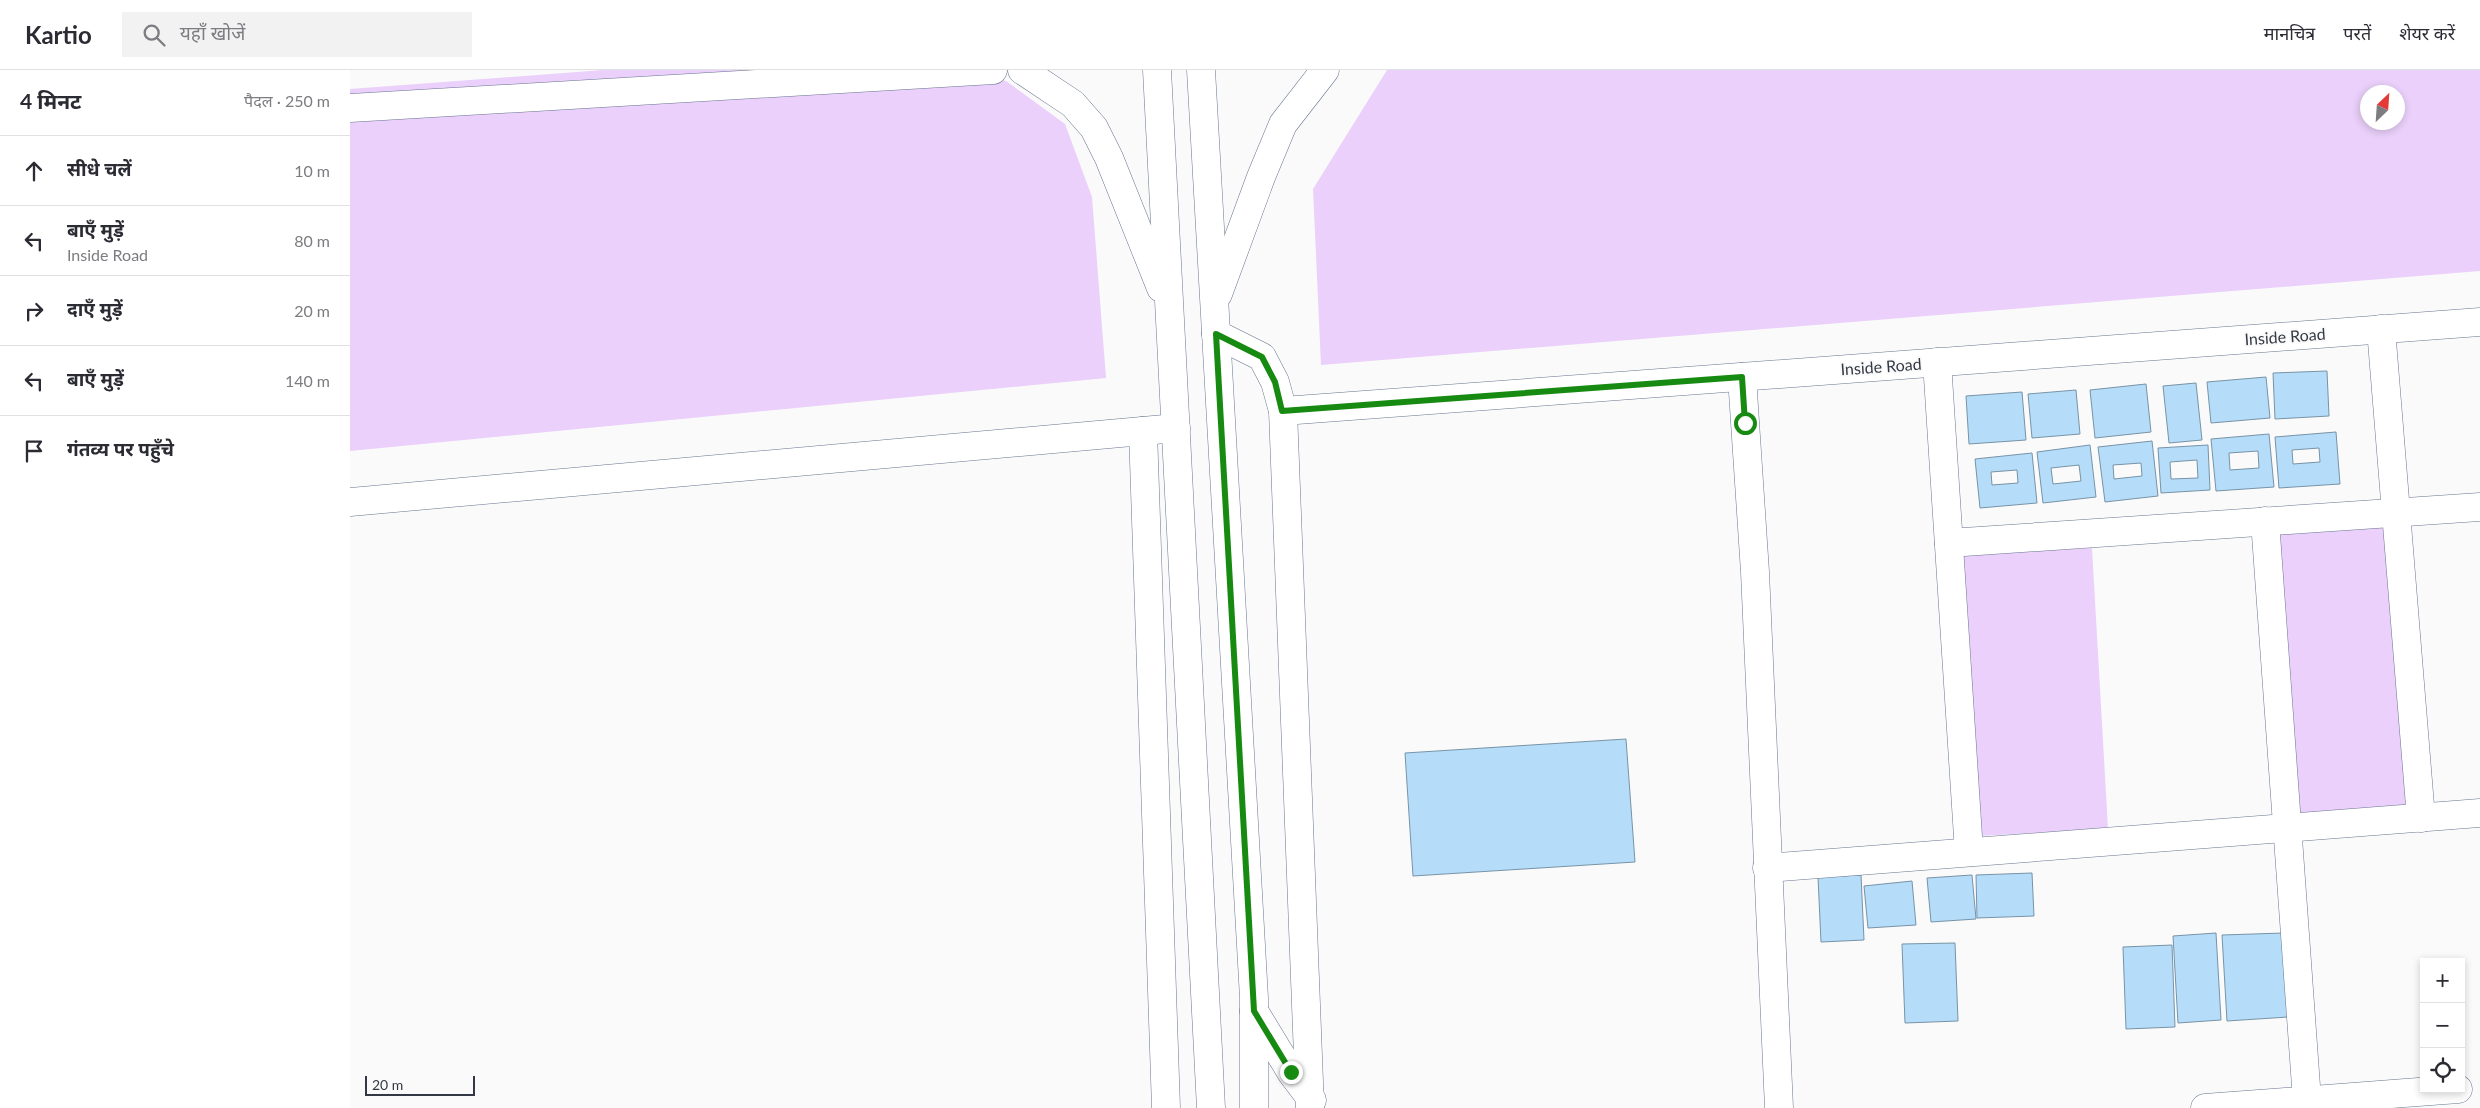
<!DOCTYPE html>
<html lang="hi">
<meta charset="utf-8">
<style>
body{margin:0;font-family:Lato,"Noto Sans Devanagari",sans-serif;background:#f2f2f3;color:#2b2b33}
.controls{position:absolute;right:15px;bottom:15px;display:grid;overflow:hidden;border-radius:0px;box-shadow:0 2px 8px #0003}
.controls button{width:45px;height:45px;display:grid;place-items:center;padding:0;border:0;border-bottom:1px solid #e1e1e2;background:#fff;color:#2b2b33;font:25px sans-serif}
.compass{position:absolute;left:2010px;top:15px;width:45px;height:45px;border-radius:50%;background:#fff;box-shadow:0 2px 8px #0003;rotate:25deg}
.scale{position:absolute;left:15px;bottom:12px;width:110px;box-sizing:border-box;padding-left:5px;border:2px solid #333944;border-top:0;font-size:14px;line-height:18px;white-space:nowrap;color:#333944;-webkit-text-stroke:4px #fafafa;paint-order:stroke}
.stop{position:absolute;width:15px;height:15px;margin:-11px;border:4px solid #178b11;border-radius:50%;background:#fff}
.stop.end{background:#178b11;border-color:#fff;box-shadow:0 1px 5px #0008}
.list{margin:0;padding:0;list-style:none}
h2{display:flex;justify-content:space-between;align-items:center;height:65px;margin:0;padding:0 20px;font-size:21px}
h2 small{font-size:16px;font-weight:400;color:#7c7c81}
.list li{display:grid;grid-template-columns:32px 1fr auto;gap:15px;align-items:center;box-sizing:border-box;height:70px;padding:0 20px;border-top:1px solid #e1e1e2}
.list b{display:block;font-size:19px;white-space:nowrap}
.list p{margin:0;font-size:16px;white-space:nowrap;color:#7c7c81}
.list em{font-size:16px;font-style:normal;color:#7c7c81}
.icon{flex:none;width:28px;height:28px;fill:none;stroke:currentColor;stroke-width:2;stroke-linecap:round;stroke-linejoin:round}
.map{position:relative;flex:none;width:2130px;height:1038px;overflow:hidden}
header{display:flex;align-items:center;gap:30px;box-sizing:border-box;height:70px;padding:0 25px;background:#fff;border-bottom:1px solid #e1e1e2}
header strong{font-size:24px}
nav{display:flex;gap:28px;margin-inline-start:auto;font-size:18px}
.search{width:350px;height:45px;background:#f2f2f3;display:flex;align-items:center;gap:12px;box-sizing:border-box;padding:0 18px;border-radius:0px;color:#7c7c81;font-size:19px}
main{display:flex}
aside{flex:1;background:#fff}
.map>svg:first-child{display:block}
</style>
<header>
<strong>Kartio</strong>
<div class="search"><svg class="icon" aria-label="search" viewBox="0 0 24 24"><circle cx="10" cy="10" r="6"/><path d="M15 15l6 6"/></svg>यहाँ खोजें</div>
<nav><a>मानचित्र</a><a>परतें</a><a>शेयर करें</a></nav>
</header>
<main>
<aside>
<h2>4 मिनट<small>पैदल · 250 m</small></h2>
<ul class="list">
<li><svg class="icon" aria-label="ahead" viewBox="0 0 24 24"><path d="M12 20V5M6 11l6-6 6 6"/></svg><div><b>सीधे चलें</b></div><em>10 m</em></li>
<li><svg class="icon" aria-label="left" viewBox="0 0 24 24"><path d="M17 20v-9H6M10 6l-5 5 5 5"/></svg><div><b>बाएँ मुड़ें</b><p>Inside Road</p></div><em>80 m</em></li>
<li><svg class="icon" aria-label="right" viewBox="0 0 24 24"><path d="M7 20v-9h11M14 6l5 5-5 5"/></svg><div><b>दाएँ मुड़ें</b></div><em>20 m</em></li>
<li><svg class="icon" aria-label="left" viewBox="0 0 24 24"><path d="M17 20v-9H6M10 6l-5 5 5 5"/></svg><div><b>बाएँ मुड़ें</b></div><em>140 m</em></li>
<li><svg class="icon" aria-label="arrive" viewBox="0 0 24 24"><path d="M6 21V4h12l-3 4 3 4H6"/></svg><div><b>गंतव्य पर पहुँचे</b></div></li>
</ul>
</aside>
<div class="map">
<svg width="2130" height="1038" viewBox="0 0 2130 1038">
<rect width="100%" height="100%" fill="#fafafa"/>
<g fill="#ead0fa" fill-rule="evenodd">
<polygon points="253,0 617,0 656,11 715,54 742,127 756,308 0,381 0,19"/>
<path d="M1037,0H2130V201L971,295L963,119ZM2048,22V52H2018V22Z"/>
<polygon points="2036,457 2056,737 1948,745 1927,464"/>
<polygon points="1742,478 1758,759 1628,766 1612,485"/>
</g>
<g fill="#b5ddf9" stroke="#7793a7" fill-rule="evenodd">
<polygon points="1977,301 1979,346 1925,349 1923,303"/>
<polygon points="1916,307 1920,348 1861,353 1857,312"/>
<polygon points="1846,313 1852,370 1819,373 1813,316"/>
<polygon points="1796,314 1801,362 1745,368 1740,320"/>
<polygon points="1726,320 1730,364 1682,368 1678,324"/>
<polygon points="1672,322 1676,370 1619,374 1616,326"/>
<path d="M1986,362L1990,414L1929,418L1925,367ZM1969,378L1970,392L1943,394L1942,380Z"/>
<path d="M1919,364L1924,417L1866,421L1861,369ZM1908,381L1909,398L1880,400L1879,383Z"/>
<path d="M1802,371L1808,426L1755,432L1748,377ZM1791,393L1792,406L1764,409L1763,395Z"/>
<path d="M1740,375L1746,427L1693,433L1687,382ZM1729,395L1731,411L1703,414L1701,398Z"/>
<path d="M1858,375L1860,420L1811,423L1808,378ZM1847,390L1848,408L1821,409L1820,392Z"/>
<path d="M1682,383L1687,433L1630,438L1625,389ZM1667,400L1668,413L1642,415L1641,402Z"/>
<polygon points="1276,669 1285,792 1063,806 1055,683"/>
<polygon points="1682,803 1684,846 1627,848 1626,805"/>
<polygon points="1511,805 1514,870 1471,872 1468,807"/>
<polygon points="1622,805 1626,849 1581,852 1577,808"/>
<polygon points="1562,811 1566,855 1518,858 1514,816"/>
<polygon points="1866,863 1871,950 1828,953 1823,866"/>
<polygon points="1934,863 1938,947 1877,951 1872,865"/>
<polygon points="1605,873 1608,951 1555,953 1552,874"/>
<polygon points="1822,875 1825,957 1776,959 1773,877"/>
</g>
<g fill="none" stroke-linecap="round" stroke-linejoin="round">
<g stroke="#68758f" stroke-width="29">
<g id="street">
<polyline points="2031,259 2071,748"/>
<polyline points="1587,292 1619,782"/>
<polyline points="1392,307 1405,502 1429,1038"/>
<polyline points="933,341 2130,252"/>
<polyline points="1915,451 1957,1030"/>
<polyline points="1599,473 2130,437"/>
<polyline points="1417,798 2130,743"/>
</g>
</g>
<g stroke="#68758f" stroke-width="29">
<g id="secondary">
<polyline points="672,0 723,34 744,58 759,88 811,218"/>
<polyline points="807,0 861,1038"/>
<polyline points="851,0 904,928 904,1038"/>
<polyline points="0,38 643,0"/>
<polyline points="868,224 911,107 933,54 975,0"/>
<polyline points="866,264 912,287 925,312 933,341 960,1038"/>
<polyline points="793,361 816,1038"/>
<polyline points="0,432 826,358"/>
<polyline points="904,941 941,1002 962,1030"/>
<polyline points="1855,1038 2108,1019"/>
</g>
</g>
<use href="#street" stroke="#fff" stroke-width="28"/>
<use href="#secondary" stroke="#fff" stroke-width="28"/>
</g>
<g fill="none" stroke-linecap="round" stroke-linejoin="round">
<polyline stroke="#178b11" stroke-width="6" points="941,1002 904,941 866,264 912,287 925,312 932,341 1392,307 1395,353"/>
</g>
<g text-anchor="middle" dominant-baseline="central" stroke-width="4" stroke-linejoin="round" paint-order="stroke">
<g font-size="16" fill="#333944" stroke="#fafafa">
<text transform="translate(1935 266) rotate(-4)">Inside Road</text>
<text transform="translate(1531 296) rotate(-4)">Inside Road</text>
</g>
</g>
</svg>
<div class="controls">
<button>+</button>
<button>−</button>
<button><svg class="icon" aria-label="locate" viewBox="0 0 24 24"><circle cx="12" cy="12" r="6"/><path d="M12 2v4M12 18v4M2 12h4M18 12h4"/></svg></button>
</div>
<svg class="compass" viewBox="-18 -18 36 36"><path d="M0-13l5 13h-10z" fill="#e53935"/><path d="M0 13l5-13h-10z" fill="#7c7c81"/></svg>
<div class="scale">20 m</div>
<div class="stop" style="left:1395px;top:353px"></div>
<div class="stop end" style="left:941px;top:1002px"></div>
</div>
</main>
